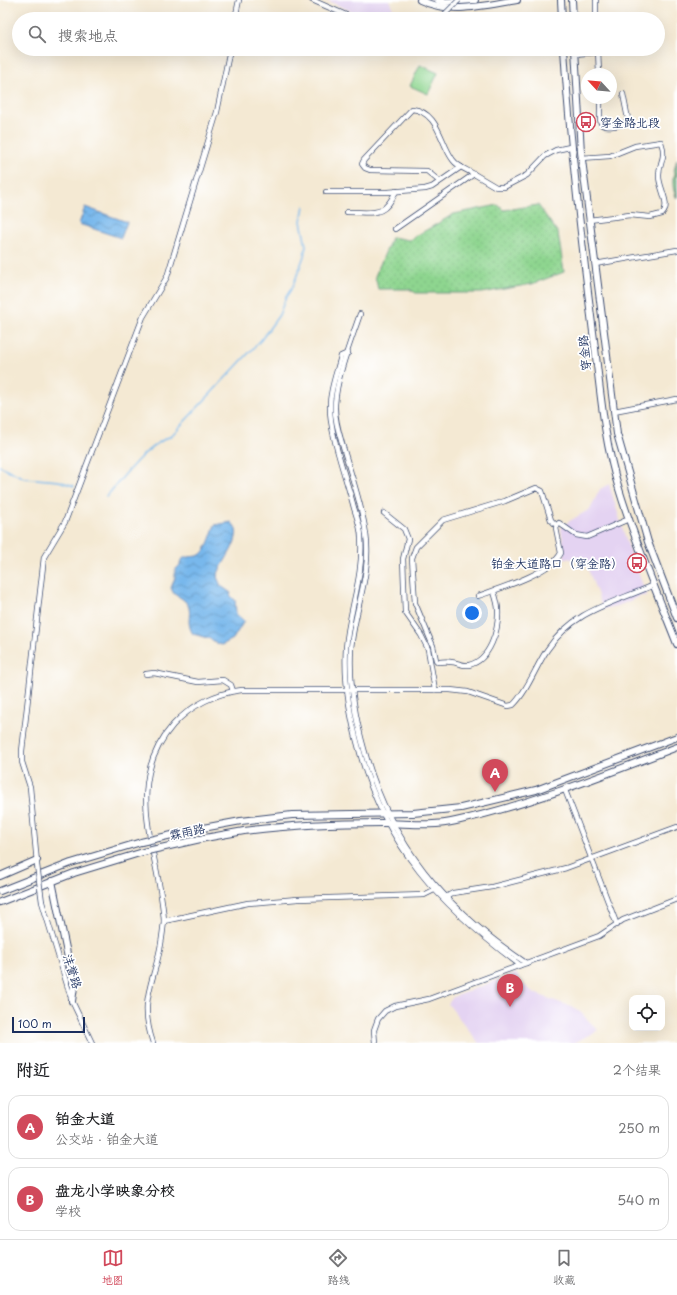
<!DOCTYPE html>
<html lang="zh">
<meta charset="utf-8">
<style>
body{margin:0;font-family:"Playpen Sans","LXGW WenKai TC",sans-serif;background:#f6f6f6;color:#202124}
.controls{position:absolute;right:12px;bottom:12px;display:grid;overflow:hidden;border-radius:8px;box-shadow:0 4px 16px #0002}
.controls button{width:36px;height:36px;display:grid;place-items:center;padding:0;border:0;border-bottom:1px solid #e0e0e0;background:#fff;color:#202124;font:20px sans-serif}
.compass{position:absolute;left:581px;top:68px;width:36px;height:36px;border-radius:50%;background:#fff;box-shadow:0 4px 16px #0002;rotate:296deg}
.scale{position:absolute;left:12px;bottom:10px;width:73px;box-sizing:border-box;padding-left:4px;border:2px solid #1b2f5e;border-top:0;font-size:11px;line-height:14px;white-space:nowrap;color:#1b2f5e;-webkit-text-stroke:3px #fff;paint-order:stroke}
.you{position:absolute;left:472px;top:613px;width:14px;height:14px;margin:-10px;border:3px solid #fff;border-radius:50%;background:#1a73e8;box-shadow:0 0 0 6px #1a73e833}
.badge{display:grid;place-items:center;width:26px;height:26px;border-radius:50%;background:#d1495b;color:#fff;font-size:13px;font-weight:700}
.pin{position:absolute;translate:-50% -33px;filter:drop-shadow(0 1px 2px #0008)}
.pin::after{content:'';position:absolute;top:21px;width:14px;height:12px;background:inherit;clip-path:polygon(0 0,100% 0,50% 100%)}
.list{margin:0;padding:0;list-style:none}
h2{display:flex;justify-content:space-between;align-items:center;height:52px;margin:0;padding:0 16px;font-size:17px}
h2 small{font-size:13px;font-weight:400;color:#757577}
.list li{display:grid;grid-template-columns:26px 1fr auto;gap:12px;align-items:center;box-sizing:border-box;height:64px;margin:0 8px 8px;padding:0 8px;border:1px solid #e0e0e0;border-radius:12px}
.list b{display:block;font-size:15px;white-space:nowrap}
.list p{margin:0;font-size:13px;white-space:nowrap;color:#757577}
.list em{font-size:13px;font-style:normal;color:#757577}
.icon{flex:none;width:22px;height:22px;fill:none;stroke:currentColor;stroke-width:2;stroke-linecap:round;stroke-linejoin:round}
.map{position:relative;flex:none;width:677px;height:1043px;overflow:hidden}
.search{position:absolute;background:#fff;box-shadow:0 4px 16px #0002;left:12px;right:12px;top:12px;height:44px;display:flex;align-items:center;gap:10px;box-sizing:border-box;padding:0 14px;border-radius:22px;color:#757577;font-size:15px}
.sheet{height:196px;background:#fff}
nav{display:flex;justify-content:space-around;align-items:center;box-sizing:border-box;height:56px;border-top:1px solid #e0e0e0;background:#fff;font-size:11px;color:#757577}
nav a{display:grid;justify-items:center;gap:2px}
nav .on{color:#d1495b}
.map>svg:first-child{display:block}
</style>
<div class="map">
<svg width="677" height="1043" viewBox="0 0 677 1043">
<defs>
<pattern id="grass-dots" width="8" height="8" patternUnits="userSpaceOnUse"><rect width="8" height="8" fill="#8ed58f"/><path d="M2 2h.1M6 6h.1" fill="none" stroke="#7ab77e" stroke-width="1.8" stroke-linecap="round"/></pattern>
<pattern id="forest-firs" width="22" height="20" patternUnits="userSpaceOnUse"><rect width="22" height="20" fill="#72b67a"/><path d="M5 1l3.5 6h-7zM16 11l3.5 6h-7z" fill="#5d9467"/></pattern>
<pattern id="water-waves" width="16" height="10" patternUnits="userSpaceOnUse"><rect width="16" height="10" fill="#78b8ec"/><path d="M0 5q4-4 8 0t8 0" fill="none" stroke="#6296c2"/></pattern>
</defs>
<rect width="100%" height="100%" fill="#fff"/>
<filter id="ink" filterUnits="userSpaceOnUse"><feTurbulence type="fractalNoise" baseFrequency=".025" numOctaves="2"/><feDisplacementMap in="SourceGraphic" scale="8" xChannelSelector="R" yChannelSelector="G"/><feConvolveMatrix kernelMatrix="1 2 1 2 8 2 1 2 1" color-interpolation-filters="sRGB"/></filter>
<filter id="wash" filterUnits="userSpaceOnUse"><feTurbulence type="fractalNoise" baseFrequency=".012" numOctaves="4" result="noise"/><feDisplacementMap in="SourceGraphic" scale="16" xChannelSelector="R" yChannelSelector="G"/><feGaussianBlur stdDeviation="0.9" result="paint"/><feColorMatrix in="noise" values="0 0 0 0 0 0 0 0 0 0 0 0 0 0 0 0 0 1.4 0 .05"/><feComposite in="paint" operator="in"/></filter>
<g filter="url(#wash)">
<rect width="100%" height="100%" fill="#f4e9d3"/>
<g fill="#e4d3f2">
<polygon points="326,0 389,0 393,9 382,15 379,19 369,19"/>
<polygon points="609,484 627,543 647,596 641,596 620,605 603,609 585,561 564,558 565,553 561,529 568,522 590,509 600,489"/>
<polygon points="516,973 523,984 534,993 577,1009 598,1030 574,1043 479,1043 448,1004 453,997"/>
</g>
<polygon fill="url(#grass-dots)" stroke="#548276" points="498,205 504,210 538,205 558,233 564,272 532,284 482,293 416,293 409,289 378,289 375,276 392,237 409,240 454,214"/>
<path fill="url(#forest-firs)" stroke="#46726c" d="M677,159V199C670,185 673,174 677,159Z"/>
<polygon fill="#8ed58f" stroke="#548276" points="420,65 438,73 428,94 410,86"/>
<g fill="url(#water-waves)" stroke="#4a74a5">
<polygon points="85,207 127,222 121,238 79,224"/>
<path d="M231,522C248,535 220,563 217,577L221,586L231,593L230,595L235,600L236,614L244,621L233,639L222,645L218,644L211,639L193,634C182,617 201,607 174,594L171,588L175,578V570L180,565L181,560C186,556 191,557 197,556C207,554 211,534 215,525Z"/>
</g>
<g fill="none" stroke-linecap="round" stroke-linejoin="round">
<g stroke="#78b8ec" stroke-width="1.5">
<polyline points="0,466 24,478 59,481 74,486"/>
<path d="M106,497C126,474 143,448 171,436L261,340L279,315L286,297L293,286L304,256L306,246L301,221L304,206"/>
</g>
</g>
</g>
<g filter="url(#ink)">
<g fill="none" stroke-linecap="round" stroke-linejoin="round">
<g stroke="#3c4b70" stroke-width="6">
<g id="minor">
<polyline points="312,0 355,19"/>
<polyline points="596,0 596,19"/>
<polyline points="235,19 239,0"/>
<polyline points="598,49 599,74"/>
<polyline points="575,54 598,52"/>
<path d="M600,98C601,124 594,131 624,124L628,119L623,94"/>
<path d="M581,158L610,156L635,146L661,142C667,158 659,162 659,175C658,187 672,205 662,214L650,217L630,215L589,220"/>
<path d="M439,181L427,171L370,170L365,168L362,164L364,160L412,109C439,112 440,143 453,160C458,167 467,170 474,174"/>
<polyline points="326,192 388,192 425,189 432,187 461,167"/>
<path d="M347,212C374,212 384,218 396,191"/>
<polyline points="395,229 474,174 496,187 504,187 527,175 545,156 556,150 570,147"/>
<polyline points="595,264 677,250"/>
<path d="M360,314C351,341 337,375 335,404C334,418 339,433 343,447C351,475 362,505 366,534C372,574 354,610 351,649C349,682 355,717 364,749C390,845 444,908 526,963"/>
<path d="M348,353L341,356C337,372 330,389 330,405C329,433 347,480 354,508C357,517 361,528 361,537C364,578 349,609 346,648C344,682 350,717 359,749C385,847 440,905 520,965"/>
<polyline points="614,411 677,399"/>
<polyline points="384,513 404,529 408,539 403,559 405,612 421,635 428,649 435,690"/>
<path d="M494,592C496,598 498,604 498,610C499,630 490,660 469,665C462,666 457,662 451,662C447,661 442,662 438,662L436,660L433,646L415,603L412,558L416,547L443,520L505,501L536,488L542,491L551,520L556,525"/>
<path d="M478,596C498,589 551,573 561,553L556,528L559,523L576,535L587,537L629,519"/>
<polyline points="146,674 154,673 198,682 223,680 231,685 233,691"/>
<polyline points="565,790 617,925"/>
<polyline points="37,863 30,787 22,762 22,751 44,557 65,522 143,317 167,277 217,112 230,49"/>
<polyline points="446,897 453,893 492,887 566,868 677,827"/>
<polyline points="42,902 72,1001 92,1043"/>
<path d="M164,921C160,853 121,785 173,725C191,705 216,693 242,690H450L468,692L508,706L513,705C527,692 536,666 547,650C575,609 612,604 654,585"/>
<path d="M153,1043C139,1002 152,987 160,949C162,940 163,930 164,921L248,903L298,899L424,895L436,889"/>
<polyline points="375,1043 374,1030 378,1019 385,1011 395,1006 429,999 599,936 623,920 677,899"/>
</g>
</g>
<g stroke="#3c4b70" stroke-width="8">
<g id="major">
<path d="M420,0C451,15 485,5 517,0"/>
<polyline points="438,0 445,2 475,0"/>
<polyline points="561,0 562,19"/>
<polyline points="572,0 573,19"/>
<path d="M564,49C570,144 581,238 593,332C600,385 603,438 619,489C635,542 657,593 677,644"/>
<polyline points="575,49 581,152 617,434 648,542 677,618"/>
<polyline points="241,821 292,815 413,813 461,808 536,790 677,737"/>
<path d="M244,831C290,825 336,823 383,823C407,823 431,827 456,821C532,804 604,775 677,747"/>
<polyline points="0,876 37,860"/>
<polyline points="52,881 74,987 72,1001"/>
<polyline points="0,891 71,863 141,842"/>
<polyline points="0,902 74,873 143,852"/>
</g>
</g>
<use href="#minor" stroke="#fff" stroke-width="4.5"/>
<use href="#major" stroke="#fff" stroke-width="6"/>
<g stroke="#3c4b70" stroke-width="6" stroke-linecap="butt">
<g id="minor-bridge">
<polyline points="440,19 459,0"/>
<polyline points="37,865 42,902"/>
</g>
</g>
<g stroke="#3c4b70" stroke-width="8" stroke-linecap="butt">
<g id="major-bridge">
<polyline points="141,842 203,828 241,821"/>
<polyline points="143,852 205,838 244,831"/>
</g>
</g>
<use href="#minor-bridge" stroke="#fff" stroke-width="4.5"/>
<use href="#major-bridge" stroke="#fff" stroke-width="6"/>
</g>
</g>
<defs>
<g id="bus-ring" transform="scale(1)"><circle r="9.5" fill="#fff" stroke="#d1495b" stroke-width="1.5"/><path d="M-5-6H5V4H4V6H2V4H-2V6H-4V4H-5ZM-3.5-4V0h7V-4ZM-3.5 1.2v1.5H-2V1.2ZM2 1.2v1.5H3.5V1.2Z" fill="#d1495b"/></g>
</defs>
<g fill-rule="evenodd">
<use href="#bus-ring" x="586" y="122"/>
<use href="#bus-ring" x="637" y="563"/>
</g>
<g text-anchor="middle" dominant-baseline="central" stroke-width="3.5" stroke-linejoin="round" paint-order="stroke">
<g font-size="12" fill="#1b2f5e" stroke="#fff" text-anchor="start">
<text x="600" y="122">穿金路北段</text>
<text x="623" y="563" text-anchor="end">铂金大道路口（穿金路）</text>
</g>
<g font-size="12" fill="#1b2f5e" stroke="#fff">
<text transform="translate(584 353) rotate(-96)">穿金路</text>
<text transform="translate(187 831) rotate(-12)">霖雨路</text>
<text transform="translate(73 971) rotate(72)">沣誉路</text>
</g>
</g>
</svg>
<div class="controls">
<button><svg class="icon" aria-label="locate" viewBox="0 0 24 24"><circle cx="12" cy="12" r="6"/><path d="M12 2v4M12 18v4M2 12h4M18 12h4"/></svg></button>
</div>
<svg class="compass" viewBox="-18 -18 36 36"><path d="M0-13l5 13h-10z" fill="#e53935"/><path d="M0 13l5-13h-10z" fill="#757577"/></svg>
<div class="scale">100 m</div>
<div class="you"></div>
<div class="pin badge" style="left:495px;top:792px">A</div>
<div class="pin badge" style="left:510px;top:1007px">B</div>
<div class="search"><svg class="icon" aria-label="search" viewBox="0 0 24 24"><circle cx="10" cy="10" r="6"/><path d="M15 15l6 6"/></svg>搜索地点</div>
</div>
<section class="sheet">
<h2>附近<small>2个结果</small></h2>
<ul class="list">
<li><span class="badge">A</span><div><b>铂金大道</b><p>公交站 · 铂金大道</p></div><em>250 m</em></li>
<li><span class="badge">B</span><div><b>盘龙小学映象分校</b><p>学校</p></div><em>540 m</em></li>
</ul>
</section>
<nav>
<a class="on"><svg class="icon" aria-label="map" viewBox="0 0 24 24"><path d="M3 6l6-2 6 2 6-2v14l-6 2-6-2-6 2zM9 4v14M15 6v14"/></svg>地图</a>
<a><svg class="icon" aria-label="directions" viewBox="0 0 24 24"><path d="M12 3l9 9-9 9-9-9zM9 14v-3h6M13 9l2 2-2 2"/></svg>路线</a>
<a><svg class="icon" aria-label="saved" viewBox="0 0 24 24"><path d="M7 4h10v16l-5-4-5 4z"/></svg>收藏</a>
</nav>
